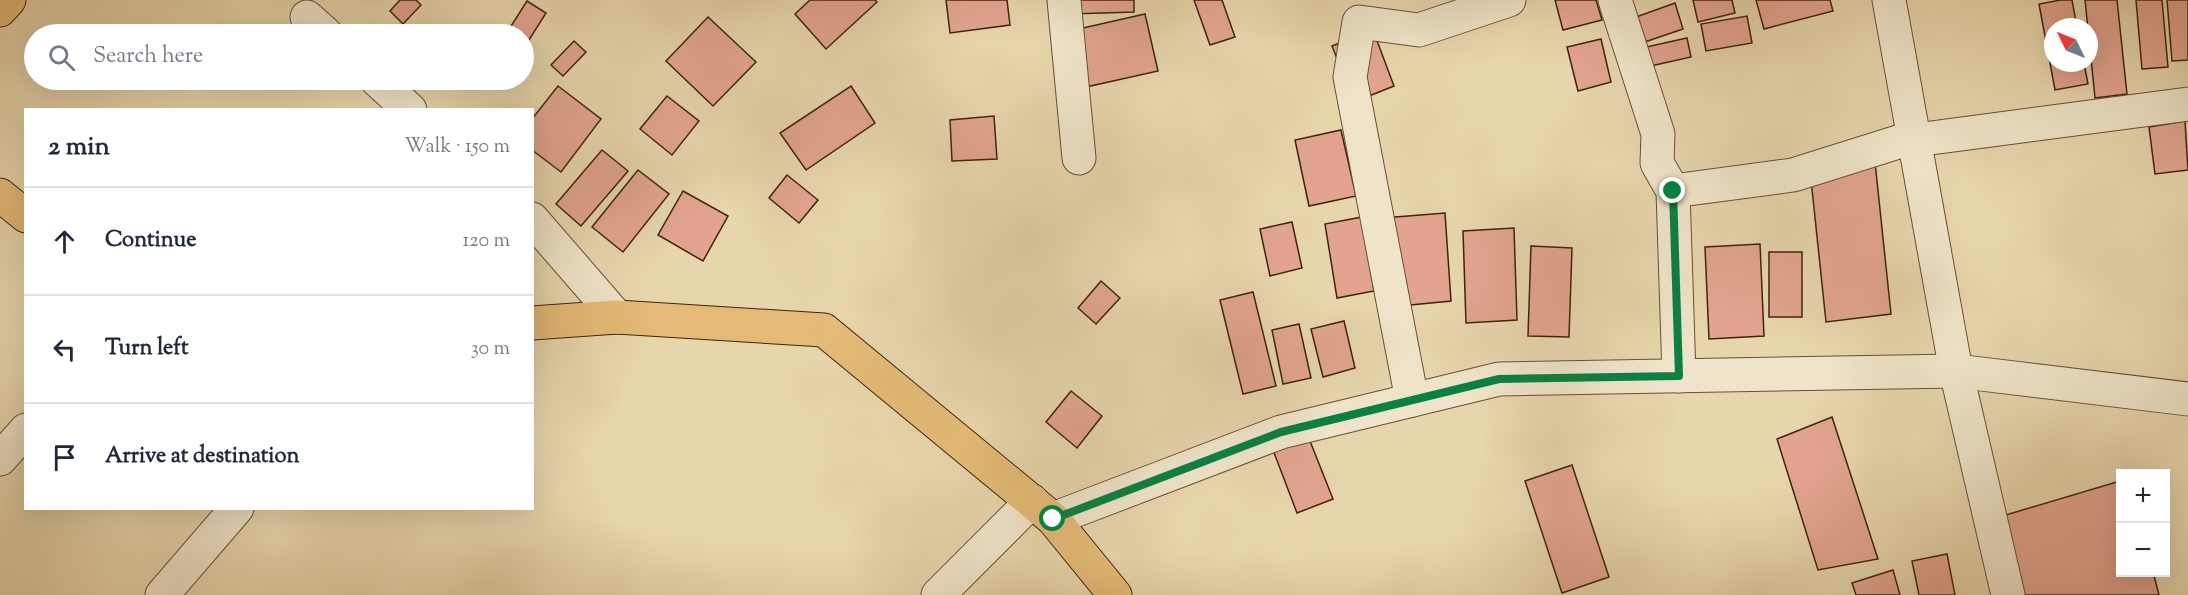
<!DOCTYPE html>
<meta charset="utf-8">
<style>
body{margin:0;font-family:"Sorts Mill Goudy",serif;background:#f2f2f3;color:#1f2937}
.controls{position:absolute;right:18px;bottom:18px;display:grid;overflow:hidden;border-radius:0px;box-shadow:0 6px 24px #0002}
.controls button{width:54px;height:54px;display:grid;place-items:center;padding:0;border:0;border-bottom:2px solid #e0e1e3;background:#fff;color:#1f2937;font:30px sans-serif}
.compass{position:absolute;left:2044px;top:18px;width:54px;height:54px;border-radius:50%;background:#fff;box-shadow:0 6px 24px #0002;rotate:313deg}
.stop{position:absolute;width:18px;height:18px;margin:-14px;border:4px solid #0b8043;border-radius:50%;background:#fff}
.stop.end{background:#0b8043;border-color:#fff;box-shadow:0 2px 6px #0008}
.list{margin:0;padding:0;list-style:none}
h2{display:flex;justify-content:space-between;align-items:center;height:78px;margin:0;padding:0 24px;font-size:26px}
h2 small{font-size:20px;font-weight:400;color:#747a83}
.list li{display:grid;grid-template-columns:39px 1fr auto;gap:18px;align-items:center;box-sizing:border-box;height:108px;padding:0 24px;border-top:2px solid #e0e1e3}
.list b{display:block;font-size:22px;white-space:nowrap}
.list em{font-size:20px;font-style:normal;color:#747a83}
.icon{flex:none;width:33px;height:33px;fill:none;stroke:currentColor;stroke-width:2;stroke-linecap:round;stroke-linejoin:round}
.map{position:relative;flex:none;width:2188px;height:595px;overflow:hidden}
.search{position:absolute;background:#fff;box-shadow:0 6px 24px #0002;left:24px;top:24px;width:510px;height:66px;display:flex;align-items:center;gap:15px;box-sizing:border-box;padding:0 21px;border-radius:33px;color:#747a83;font-size:22px}
.panel{position:absolute;background:#fff;box-shadow:0 6px 24px #0002;left:24px;top:108px;width:510px;height:402px;border-radius:0px}
.map>svg:first-child{display:block}
</style>
<div class="map">
<svg width="2188" height="595" viewBox="0 0 2188 595">
<rect width="100%" height="100%" fill="#e7d5ac"/>
<filter id="stains"><feTurbulence type="fractalNoise" baseFrequency=".00333" numOctaves="4"/><feColorMatrix values="0 0 0 0 .2 0 0 0 0 .09 0 0 0 0 .02 0 0 0 .5 -.17"/></filter>
<radialGradient id="worn" r=".72"><stop offset=".6" stop-color="#630" stop-opacity="0"/><stop offset="1" stop-color="#630" stop-opacity=".3"/></radialGradient>
<g fill="#e2a48f" stroke="#3f230e" stroke-width="1.5">
<polygon points="400,0 416,0 421,5 403,24 390,11"/>
<polygon points="810,0 875,0 877,2 826,49 795,14"/>
<polygon points="946,0 1007,0 1010,25 950,33"/>
<polygon points="1070,0 1134,0 1134,12 1071,14"/>
<polygon points="1194,0 1222,0 1235,37 1210,45"/>
<polygon points="1555,0 1596,0 1602,20 1563,30"/>
<polygon points="1693,0 1732,0 1735,13 1698,22"/>
<polygon points="1756,0 1830,0 1833,11 1764,29"/>
<polygon points="2061,0 2072,0 2077,27 2053,27 2053,63 2084,63 2088,84 2055,90 2039,4"/>
<polygon points="2085,0 2117,0 2127,94 2095,98"/>
<polygon points="2136,0 2162,0 2168,67 2142,69"/>
<polygon points="2167,0 2188,0 2188,60 2172,61"/>
<polygon points="527,1 546,13 524,48 524,34 506,34"/>
<polygon points="1675,3 1683,29 1633,46 1625,21"/>
<polygon points="1145,14 1158,71 1086,87 1074,30"/>
<polygon points="1747,16 1752,43 1706,51 1701,24"/>
<polygon points="708,17 756,62 713,106 666,61"/>
<polygon points="1373,30 1394,86 1354,102 1332,46"/>
<polygon points="1687,38 1691,57 1637,69 1633,50"/>
<polygon points="1601,39 1611,82 1578,91 1567,47"/>
<polygon points="574,41 586,52 563,76 551,65"/>
<polygon points="558,86 601,119 561,172 532,150 532,119"/>
<polygon points="851,86 875,123 806,170 780,133"/>
<polygon points="667,96 699,121 672,155 640,129"/>
<polygon points="994,116 997,159 952,161 950,120"/>
<polygon points="2185,121 2188,170 2155,174 2149,127"/>
<polygon points="1341,130 1356,196 1309,206 1295,140"/>
<polygon points="602,150 628,171 581,226 556,204"/>
<polygon points="1875,162 1891,314 1826,322 1810,170"/>
<polygon points="638,170 669,194 623,252 592,227"/>
<polygon points="787,175 818,200 799,223 769,198"/>
<polygon points="683,191 728,216 703,261 658,235"/>
<polygon points="1445,213 1451,301 1390,307 1383,218"/>
<polygon points="1362,217 1374,291 1337,298 1325,224"/>
<polygon points="1292,222 1302,268 1270,276 1260,229"/>
<polygon points="1514,228 1517,320 1466,323 1463,231"/>
<polygon points="1760,244 1764,336 1709,339 1705,247"/>
<polygon points="1531,246 1572,248 1569,337 1528,336"/>
<rect x="1769" y="252" width="33" height="65"/>
<polygon points="1101,281 1120,298 1096,324 1078,308"/>
<polygon points="1253,292 1276,386 1243,394 1220,300"/>
<polygon points="1344,321 1355,368 1323,377 1311,329"/>
<polygon points="1299,324 1311,378 1283,384 1272,330"/>
<polygon points="1071,391 1102,416 1077,448 1046,422"/>
<polygon points="1832,417 1878,559 1818,570 1777,439"/>
<polygon points="1308,436 1333,499 1297,513 1273,450"/>
<polygon points="1572,465 1609,577 1562,593 1525,481"/>
<polygon points="2120,481 2120,572 2153,572 2159,595 2022,595 1999,517"/>
<polygon points="1947,554 1955,595 1919,595 1912,561"/>
<polygon points="1893,570 1900,595 1856,595 1852,583"/>
</g>
<g fill="none" stroke-linecap="round" stroke-linejoin="round">
<g stroke="#695036" stroke-width="35">
<g id="minor">
<polyline points="1064,0 1079,158"/>
<polyline points="1615,0 1658,134 1657,163 1673,191 1679,376"/>
<polyline points="1889,0 1956,371 2008,595"/>
<polyline points="307,17 326,34"/>
<polyline points="377,80 410,110"/>
<polyline points="1673,191 1793,175 1914,137 1916,140 2188,104"/>
<polyline points="532,219 617,317"/>
<polyline points="1412,400 1350,77 1359,22 1419,30 1509,0"/>
<polyline points="0,459 26,430"/>
<polyline points="1053,519 1281,432 1499,379 1956,371 2188,399"/>
<polyline points="162,595 237,508"/>
<polyline points="938,595 1032,501"/>
</g>
</g>
<g stroke="#3f230e" stroke-width="35">
<g id="major">
<polyline points="0,10 9,0"/>
<polyline points="0,195 26,216"/>
<polyline points="532,323 617,317 824,330 1053,519 1115,595"/>
</g>
</g>
<use href="#minor" stroke="#efe4c9" stroke-width="33"/>
<use href="#major" stroke="#e4ba76" stroke-width="33"/>
</g>
<g fill="none" stroke-linecap="round" stroke-linejoin="round">
<polyline stroke="#0b8043" stroke-width="8" points="1053,519 1281,432 1499,379 1679,376 1673,191"/>
</g>
<rect width="100%" height="100%" filter="url(#stains)"/>
<rect width="100%" height="100%" fill="url(#worn)"/>
</svg>
<div class="controls">
<button>+</button>
<button>−</button>
</div>
<svg class="compass" viewBox="-18 -18 36 36"><path d="M0-13l5 13h-10z" fill="#e53935"/><path d="M0 13l5-13h-10z" fill="#747a83"/></svg>
<div class="stop" style="left:1053px;top:519px"></div>
<div class="stop end" style="left:1673px;top:191px"></div>
<div class="search"><svg class="icon" aria-label="search" viewBox="0 0 24 24"><circle cx="10" cy="10" r="6"/><path d="M15 15l6 6"/></svg>Search here</div>
<section class="panel">
<h2>2 min<small>Walk · 150 m</small></h2>
<ul class="list">
<li><svg class="icon" aria-label="ahead" viewBox="0 0 24 24"><path d="M12 20V5M6 11l6-6 6 6"/></svg><div><b>Continue</b></div><em>120 m</em></li>
<li><svg class="icon" aria-label="left" viewBox="0 0 24 24"><path d="M17 20v-9H6M10 6l-5 5 5 5"/></svg><div><b>Turn left</b></div><em>30 m</em></li>
<li><svg class="icon" aria-label="arrive" viewBox="0 0 24 24"><path d="M6 21V4h12l-3 4 3 4H6"/></svg><div><b>Arrive at destination</b></div></li>
</ul>
</section>
</div>
